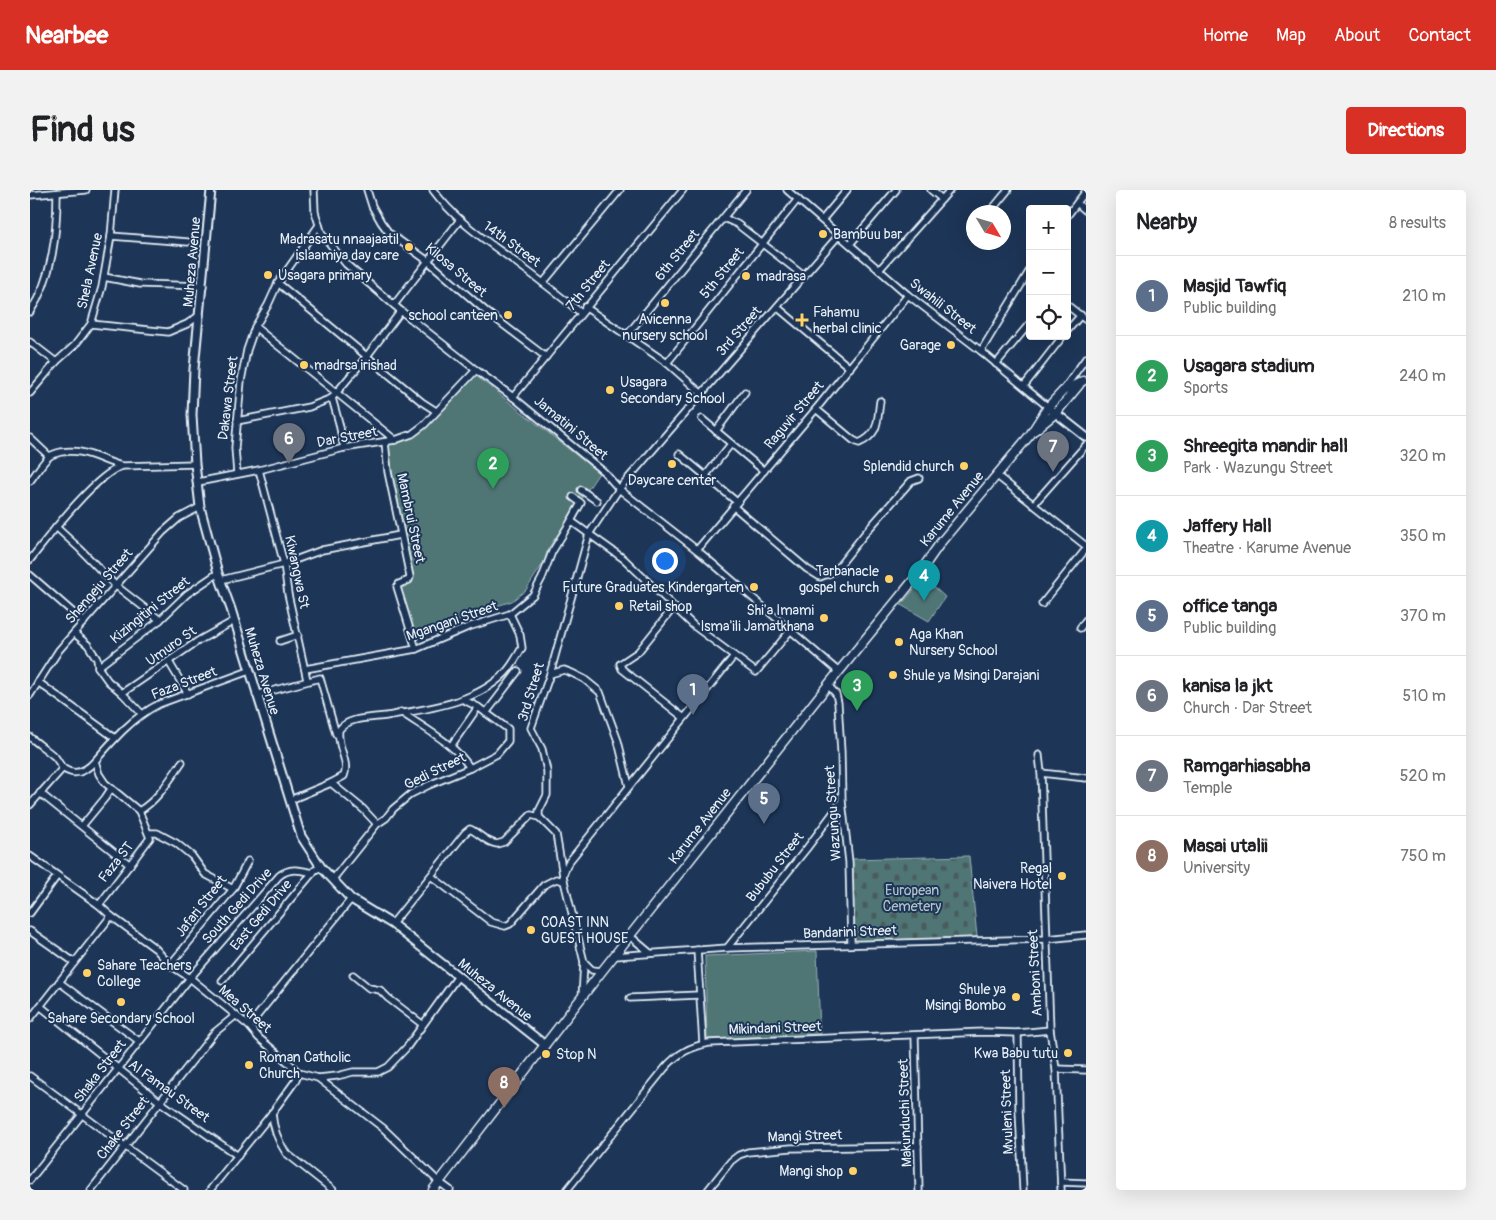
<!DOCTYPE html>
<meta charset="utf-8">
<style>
body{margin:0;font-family:Pangolin,sans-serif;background:#f2f2f2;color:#202124}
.controls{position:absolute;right:15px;top:15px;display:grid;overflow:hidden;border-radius:5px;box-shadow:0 5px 20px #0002}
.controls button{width:45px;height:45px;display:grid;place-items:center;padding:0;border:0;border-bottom:1px solid #e0e0e0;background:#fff;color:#202124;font:25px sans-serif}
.compass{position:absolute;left:936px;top:15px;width:45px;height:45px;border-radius:50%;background:#fff;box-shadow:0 5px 20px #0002;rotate:128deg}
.you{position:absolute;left:634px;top:370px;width:18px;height:18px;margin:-12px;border:4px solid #fff;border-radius:50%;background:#1a73e8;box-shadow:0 0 0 8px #1a73e833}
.badge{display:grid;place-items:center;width:32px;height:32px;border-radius:50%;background:#d93025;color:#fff;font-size:16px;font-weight:700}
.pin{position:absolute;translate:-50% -41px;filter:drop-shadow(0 1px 2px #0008)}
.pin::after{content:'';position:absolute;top:26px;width:18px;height:15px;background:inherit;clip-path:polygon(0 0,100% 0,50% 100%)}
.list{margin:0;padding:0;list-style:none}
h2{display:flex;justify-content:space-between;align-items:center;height:65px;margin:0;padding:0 20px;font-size:21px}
h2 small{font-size:16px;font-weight:400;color:#757577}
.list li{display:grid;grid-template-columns:32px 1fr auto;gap:15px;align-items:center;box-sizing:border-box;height:80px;padding:0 20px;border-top:1px solid #e0e0e0}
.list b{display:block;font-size:19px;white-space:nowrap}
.list p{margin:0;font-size:16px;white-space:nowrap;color:#757577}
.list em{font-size:16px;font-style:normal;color:#757577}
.icon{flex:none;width:28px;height:28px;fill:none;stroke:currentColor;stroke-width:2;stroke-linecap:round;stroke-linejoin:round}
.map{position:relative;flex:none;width:1056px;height:1000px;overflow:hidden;border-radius:5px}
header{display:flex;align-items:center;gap:30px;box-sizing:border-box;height:70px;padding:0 25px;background:#d93025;color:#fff}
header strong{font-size:24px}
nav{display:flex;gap:28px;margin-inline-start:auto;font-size:18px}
.intro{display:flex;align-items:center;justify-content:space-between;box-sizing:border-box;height:120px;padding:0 30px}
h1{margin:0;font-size:35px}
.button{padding:12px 22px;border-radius:5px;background:#d93025;color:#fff;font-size:18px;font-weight:700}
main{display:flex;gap:30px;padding:0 30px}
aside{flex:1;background:#fff;border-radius:5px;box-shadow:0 5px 20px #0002}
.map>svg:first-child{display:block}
</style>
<header>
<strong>Nearbee</strong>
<nav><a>Home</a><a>Map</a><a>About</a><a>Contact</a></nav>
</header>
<div class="intro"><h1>Find us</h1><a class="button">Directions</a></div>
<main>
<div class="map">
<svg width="1056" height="1000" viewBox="0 0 1056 1000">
<defs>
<pattern id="cemetery-stones" width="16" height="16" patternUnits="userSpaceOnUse" patternTransform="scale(1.25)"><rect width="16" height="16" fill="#507475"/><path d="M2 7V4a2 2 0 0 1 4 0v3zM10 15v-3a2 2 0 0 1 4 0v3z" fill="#4a5c5d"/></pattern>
</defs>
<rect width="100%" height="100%" fill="#1d3557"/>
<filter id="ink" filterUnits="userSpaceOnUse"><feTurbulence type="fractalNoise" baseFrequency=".02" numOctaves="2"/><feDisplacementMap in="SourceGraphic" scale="10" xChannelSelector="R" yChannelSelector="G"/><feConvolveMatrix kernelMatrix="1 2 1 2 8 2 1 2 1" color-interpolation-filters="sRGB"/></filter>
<g filter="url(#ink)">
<g fill="#507475" stroke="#9cb2b6">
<polygon points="445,185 569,283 518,359 514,372 496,400 482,411 441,425 393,447 387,449 370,399 380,394 384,387 362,281 359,255 390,243"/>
<polygon points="894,388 915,407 899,431 871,415"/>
<polygon points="787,761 790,844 677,849 675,766"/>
</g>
<polygon fill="url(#cemetery-stones)" stroke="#9cb2b6" points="939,666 947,747 823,751 820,669"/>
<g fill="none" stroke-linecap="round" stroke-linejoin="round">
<g stroke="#e8f1f8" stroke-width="9">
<g id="minor">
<polyline points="284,0 285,22 292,44 316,74 371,121 446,180 483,207 574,282 589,299 667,360 809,482"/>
<polyline points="337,0 342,16 351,32 359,43 398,71 458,123 516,167"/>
<path d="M403,0C426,31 453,48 484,71C507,88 529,105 551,123"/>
<polyline points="757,0 878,105 951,161 1018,217"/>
<polyline points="901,0 912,9"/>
<polyline points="0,5 56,0"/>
<polyline points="1047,13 1056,21"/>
<polyline points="960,22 978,0"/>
<polyline points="1037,26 1056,1"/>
<polyline points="692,30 696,29 707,34 774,86"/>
<polyline points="792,30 817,0"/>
<polyline points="942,44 944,42"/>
<polyline points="81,46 158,52"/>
<polyline points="820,54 866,0"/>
<polyline points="849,80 920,0"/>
<polyline points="74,87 110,94 173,96"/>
<polyline points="248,93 392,212 406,221"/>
<polyline points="513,93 590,0"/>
<polyline points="364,115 429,31"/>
<polyline points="1037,115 1056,130"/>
<polyline points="555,117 637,173 671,203"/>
<polyline points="747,117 820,178"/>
<path d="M0,122C23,87 27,43 27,3"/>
<polyline points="61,134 138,142 157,134 170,125"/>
<polyline points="225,137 365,250"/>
<polyline points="1037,141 1051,125"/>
<polyline points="597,145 716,0"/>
<polyline points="0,152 26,172"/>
<polyline points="951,161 1000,80"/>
<polyline points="637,173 768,9"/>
<polyline points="966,174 1000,133"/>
<polyline points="994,196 1033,146"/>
<polyline points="1034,199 1056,168"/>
<polyline points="0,203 26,172 45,155 61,134 72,97 81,46 85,0"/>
<polyline points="483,207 653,0"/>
<polyline points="302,208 309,233 314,258"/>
<path d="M786,219L823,250L829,253C850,244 847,230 850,211"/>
<polyline points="672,229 734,281"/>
<polyline points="207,231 279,217 302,208 337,166 371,121"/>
<polyline points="686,241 715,202"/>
<polyline points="0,248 19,266"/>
<polyline points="355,252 358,282 380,387 379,390 369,394 367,397 386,459"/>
<polyline points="649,264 707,312"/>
<polyline points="229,280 254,374 258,404 277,490"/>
<polyline points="207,284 205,258 211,191 217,160 225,137 238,115 248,93 289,35"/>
<polyline points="676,285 701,254"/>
<polyline points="966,285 1056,356"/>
<path d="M0,291C6,284 12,272 20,266C23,264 27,263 31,262C56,258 69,270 92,276"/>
<polyline points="168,292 229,280 314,258 365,250 382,244 394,235 446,180"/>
<polyline points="551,300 567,311"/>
<polyline points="1003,315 1056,255"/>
<polyline points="703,316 777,379 790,387 805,381 836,342 881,291 889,288"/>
<polyline points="541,331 551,313 543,307"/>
<polyline points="26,337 50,359 85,395 130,430"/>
<polyline points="559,344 594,369 664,436 726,482 760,441"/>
<polyline points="667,360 786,219 878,105"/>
<path d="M0,370C19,346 64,286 92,276L165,274"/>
<polyline points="0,385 54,432"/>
<polyline points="191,390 254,374 292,360 370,345"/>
<polyline points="1012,414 1056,359"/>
<polyline points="644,417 608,462 590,474 592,479 654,528"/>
<polyline points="1050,438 1056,430"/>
<polyline points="44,443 58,455 67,469 68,477 78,491 92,503 112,524"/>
<polyline points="250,451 268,445"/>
<polyline points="139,472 158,504"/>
<polyline points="68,477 130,430 157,404 188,383"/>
<polyline points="275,479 386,459 438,437 480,424 503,405 512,388 522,362 541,331 559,344 589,299 809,45"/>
<polyline points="520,484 534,480 542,483 554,489 570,502 588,551 599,596"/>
<polyline points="8,492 85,548"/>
<polyline points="798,495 806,504 808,513 811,562 812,611 819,672 821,754"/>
<polyline points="92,503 168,451 204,431"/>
<polyline points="0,505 29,460 133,342 149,328 170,317"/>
<polyline points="226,505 290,488 306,544"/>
<path d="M371,522C395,539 424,553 440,578"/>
<polyline points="456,523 488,481"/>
<path d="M0,547C8,554 17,560 25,567C28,570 30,576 34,579C46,587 57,580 65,571"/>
<polyline points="421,556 448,517"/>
<polyline points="1009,565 1011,583 1020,840 1026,879 1031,1000"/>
<polyline points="1011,583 1056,588"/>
<polyline points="301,593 333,619 347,634"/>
<polyline points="10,603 100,675"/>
<path d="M260,610L301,593L314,586C320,571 306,556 309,540C318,527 341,528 356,526C395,519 445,514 475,483C482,476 487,466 492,458L490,445L480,424"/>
<polyline points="0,615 33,578"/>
<path d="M109,621C128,610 140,589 152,572"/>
<polyline points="52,636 75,608 81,599"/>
<polyline points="119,643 127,643 146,653 162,666 175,684 203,699"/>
<polyline points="0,666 69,715 81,726 126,759 140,775 160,788 219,836 229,848 260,874 269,883 288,888 353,938 409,992 420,1000"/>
<polyline points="533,685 538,673 704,466"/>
<polyline points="401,686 461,732 475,736 480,734 514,695 526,689 534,691"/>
<polyline points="303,689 347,634 356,628 363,619 381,604 399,595 440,578 467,564 478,551 478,539 448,517 432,509"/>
<path d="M69,715L120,648L109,621L75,593L69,584L65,571C84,549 103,527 129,514L219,481"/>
<polyline points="0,723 27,686"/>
<path d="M362,734L435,643L440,639C449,643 456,653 467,654L474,652L501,625L509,627"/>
<polyline points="0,741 44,772"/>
<polyline points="600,746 620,763"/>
<polyline points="697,758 777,658 812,611"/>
<polyline points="667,760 673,854"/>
<polyline points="585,766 697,758 1016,749 1056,745"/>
<polyline points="554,772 562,780 572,781"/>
<polyline points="140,775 203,699 218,671"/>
<polyline points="323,785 339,798 350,800 358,808 392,834"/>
<polyline points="192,791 285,680 291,677"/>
<polyline points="29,792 109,851"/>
<polyline points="552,808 554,772 534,691 526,644 509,627 509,621 517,605 517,581 512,559 501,538 520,484 559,344"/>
<polyline points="600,808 669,805"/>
<polyline points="10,816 130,912 208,966"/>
<polyline points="0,829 81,726"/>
<polyline points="219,836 321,709"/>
<polyline points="988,843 989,920 993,1000"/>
<polyline points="885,846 889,1000"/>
<polyline points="1026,879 1056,880"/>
<polyline points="0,886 154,1000"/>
<polyline points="288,888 307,886 323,882 348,882 358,877 377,857 428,786"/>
<path d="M242,923C243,937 248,951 256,963L303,1000"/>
<path d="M0,990L160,788L249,686C260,677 270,680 283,683"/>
<polyline points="1031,992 1056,993"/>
<polyline points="61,1000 184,843 205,826"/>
<polyline points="180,1000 242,923 266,890 269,883"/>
<path d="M537,1000L635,878C648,863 660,857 679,853L954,842L988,843L1020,840"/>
<polyline points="678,1000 701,971 709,965 718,962 761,958 888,956"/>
</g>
</g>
<g stroke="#e8f1f8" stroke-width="11">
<g id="tertiary">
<polyline points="181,0 164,179 162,225 165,274 170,317 188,383 201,419 271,646 291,677 321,709 362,734 515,855"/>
<polyline points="1018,217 1056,247"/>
</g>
</g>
<g stroke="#e8f1f8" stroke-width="11">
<g id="secondary">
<polyline points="1005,240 1026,223 1049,195"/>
<polyline points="403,1000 572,781 798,495 890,382 911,352 1000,245 1018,217 1033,201 1053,191"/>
</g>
</g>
<use href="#minor" stroke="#1d3557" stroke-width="5.5"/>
<use href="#tertiary" stroke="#1d3557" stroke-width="7"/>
<use href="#secondary" stroke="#1d3557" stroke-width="8"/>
</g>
</g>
<g fill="#ffd166" stroke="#1d3557" stroke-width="2">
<circle cx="793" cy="44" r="5"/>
<circle cx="379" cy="57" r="5"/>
<circle cx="238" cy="85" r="5"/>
<circle cx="716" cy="86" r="5"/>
<circle cx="635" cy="113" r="5"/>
<circle cx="478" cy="125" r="5"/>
<path d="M769.5 122.5h5v5h5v5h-5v5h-5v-5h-5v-5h5z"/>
<circle cx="921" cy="155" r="5"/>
<circle cx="274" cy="175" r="5"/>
<circle cx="580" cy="200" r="5"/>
<circle cx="642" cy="274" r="5"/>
<circle cx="934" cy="276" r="5"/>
<circle cx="859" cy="389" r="5"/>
<circle cx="724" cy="397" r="5"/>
<circle cx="589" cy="416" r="5"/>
<circle cx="794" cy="428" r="5"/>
<circle cx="869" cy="452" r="5"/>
<circle cx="863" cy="485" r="5"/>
<circle cx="1032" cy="686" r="5"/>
<circle cx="501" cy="740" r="5"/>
<circle cx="57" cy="783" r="5"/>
<circle cx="986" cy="807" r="5"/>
<circle cx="91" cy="812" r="5"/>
<circle cx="1038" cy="863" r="5"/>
<circle cx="516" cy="864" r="5"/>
<circle cx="219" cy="875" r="5"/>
<circle cx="823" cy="981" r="5"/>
</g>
<g text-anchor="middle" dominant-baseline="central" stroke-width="4" stroke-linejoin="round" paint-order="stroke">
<g font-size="14" fill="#e8f1f8" stroke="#1d3557" text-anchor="start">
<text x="803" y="44">Bambuu bar</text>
<text x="369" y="49" text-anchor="end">Madrasatu nnaajaatil<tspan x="369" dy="16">islaamiya day care</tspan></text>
<text x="248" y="85">Usagara primary</text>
<text x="726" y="86">madrasa</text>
<text x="783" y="122">Fahamu<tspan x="783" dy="16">herbal clinic</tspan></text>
<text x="468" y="125" text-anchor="end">school canteen</text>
<text x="635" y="129" text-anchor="middle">Avicenna<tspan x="635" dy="16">nursery school</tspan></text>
<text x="911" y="155" text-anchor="end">Garage</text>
<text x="284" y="175">madrsa irishad</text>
<text x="590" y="192">Usagara<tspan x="590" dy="16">Secondary School</tspan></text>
<text x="924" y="276" text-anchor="end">Splendid church</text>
<text x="642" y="290" text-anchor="middle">Daycare center</text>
<text x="849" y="381" text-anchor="end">Tarbanacle<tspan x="849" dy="16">gospel church</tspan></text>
<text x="714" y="397" text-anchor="end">Future Graduates Kindergarten</text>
<text x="599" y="416">Retail shop</text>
<text x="784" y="420" text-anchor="end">Shi'a Imami<tspan x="784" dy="16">Isma'ili Jamatkhana</tspan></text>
<text x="879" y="444">Aga Khan<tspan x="879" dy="16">Nursery School</tspan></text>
<text x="873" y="485">Shule ya Msingi Darajani</text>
<text x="1022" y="678" text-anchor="end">Regal<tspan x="1022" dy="16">Naivera Hotel</tspan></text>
<text x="511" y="732">COAST INN<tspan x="511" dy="16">GUEST HOUSE</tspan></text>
<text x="67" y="775">Sahare Teachers<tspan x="67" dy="16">College</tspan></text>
<text x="976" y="799" text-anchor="end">Shule ya<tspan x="976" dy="16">Msingi Bombo</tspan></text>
<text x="91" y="828" text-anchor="middle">Sahare Secondary School</text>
<text x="1028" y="863" text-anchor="end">Kwa Babu tutu</text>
<text x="526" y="864">Stop N</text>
<text x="229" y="867">Roman Catholic<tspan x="229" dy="16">Church</tspan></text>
<text x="813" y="981" text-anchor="end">Mangi shop</text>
</g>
<g font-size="14" fill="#e8f1f8" stroke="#1d3557">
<text transform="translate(482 54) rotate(36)">14th Street</text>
<text transform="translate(647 65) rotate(-51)">6th Street</text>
<text transform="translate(162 72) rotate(-85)">Muheza Avenue</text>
<text transform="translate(426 80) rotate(40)">Kilosa Street</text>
<text transform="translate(60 81) rotate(-78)">Shela Avenue</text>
<text transform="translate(692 83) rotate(-51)">5th Street</text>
<text transform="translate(558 95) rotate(-51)">7th Street</text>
<text transform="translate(913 116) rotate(38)">Swahili Street</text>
<text transform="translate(709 141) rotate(-49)">3rd Street</text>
<text transform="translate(198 208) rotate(-83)">Dakawa Street</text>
<text transform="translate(764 225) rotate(-50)">Raguvir Street</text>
<text transform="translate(541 238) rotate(40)">Jamatini Street</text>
<text transform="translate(317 247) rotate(-11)">Dar Street</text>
<text transform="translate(922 319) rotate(-51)">Karume Avenue</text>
<text transform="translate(381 328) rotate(78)">Mambrui Street</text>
<text transform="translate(267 382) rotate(78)">Kiwangwa St</text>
<text transform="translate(69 396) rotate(-49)">Shengeju Street</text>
<text transform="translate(120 420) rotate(-39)">Kizingitini Street</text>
<text transform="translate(422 431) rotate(-19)">Mgangani Street</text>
<text transform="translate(141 456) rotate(-35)">Umuro St</text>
<text transform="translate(232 481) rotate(73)">Muheza Avenue</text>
<text transform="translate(154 493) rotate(-21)">Faza Street</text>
<text transform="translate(501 502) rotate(-73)">3rd Street</text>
<text transform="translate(405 581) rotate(-26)">Gedi Street</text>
<text transform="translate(803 623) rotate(-94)">Wazungu Street</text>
<text transform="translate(670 636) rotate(-52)">Karume Avenue</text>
<text transform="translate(86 672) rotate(-52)">Faza ST</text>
<text transform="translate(745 677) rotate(-52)">Bububu Street</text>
<text transform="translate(171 716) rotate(-52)">Jafari Street</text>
<text transform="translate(207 716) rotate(-48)">South Gedi Drive</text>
<text transform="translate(231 725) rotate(-50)">East Gedi Drive</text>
<text transform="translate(820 742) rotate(-2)">Bandarini Street</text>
<text transform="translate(1005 783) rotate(-93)">Amboni Street</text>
<text transform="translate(465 800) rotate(39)">Muheza Avenue</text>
<text transform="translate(215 819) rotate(41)">Mea Street</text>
<text transform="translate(745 838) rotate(-2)">Mikindani Street</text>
<text transform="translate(70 881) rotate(-52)">Shaka Street</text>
<text transform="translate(139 901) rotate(36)">Al Famau Street</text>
<text transform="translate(977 922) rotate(-92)">Mvuleni Street</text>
<text transform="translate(875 923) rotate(-92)">Makunduchi Street</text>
<text transform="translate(93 938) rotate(-52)">Chake Street</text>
<text transform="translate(775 946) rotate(-2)">Mangi Street</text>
</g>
<g font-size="14" fill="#b3c5ca" stroke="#1d3557">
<text x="882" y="700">European<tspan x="882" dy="16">Cemetery</tspan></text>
</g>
</g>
</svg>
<div class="controls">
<button>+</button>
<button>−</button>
<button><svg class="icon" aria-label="locate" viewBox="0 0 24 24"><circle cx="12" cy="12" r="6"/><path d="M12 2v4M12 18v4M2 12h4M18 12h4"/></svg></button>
</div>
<svg class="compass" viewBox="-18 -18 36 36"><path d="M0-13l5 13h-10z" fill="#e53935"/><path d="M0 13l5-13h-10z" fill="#757577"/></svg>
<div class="you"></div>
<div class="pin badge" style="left:663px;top:525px;background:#5c6f8a">1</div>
<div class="pin badge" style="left:463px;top:299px;background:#2e9e5b">2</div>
<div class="pin badge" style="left:827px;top:521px;background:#2e9e5b">3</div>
<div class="pin badge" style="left:894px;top:411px;background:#0f9aa8">4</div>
<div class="pin badge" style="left:734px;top:634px;background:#5c6f8a">5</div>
<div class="pin badge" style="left:259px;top:274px;background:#6b7280">6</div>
<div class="pin badge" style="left:1023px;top:282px;background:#6b7280">7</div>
<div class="pin badge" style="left:474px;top:918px;background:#8d6e63">8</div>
</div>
<aside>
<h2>Nearby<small>8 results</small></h2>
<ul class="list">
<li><span class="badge" style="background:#5c6f8a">1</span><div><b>Masjid Tawfiq</b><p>Public building</p></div><em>210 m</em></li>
<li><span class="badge" style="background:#2e9e5b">2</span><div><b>Usagara stadium</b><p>Sports</p></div><em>240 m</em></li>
<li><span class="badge" style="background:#2e9e5b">3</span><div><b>Shreegita mandir hall</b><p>Park · Wazungu Street</p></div><em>320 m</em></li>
<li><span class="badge" style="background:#0f9aa8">4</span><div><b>Jaffery Hall</b><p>Theatre · Karume Avenue</p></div><em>350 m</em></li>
<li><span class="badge" style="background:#5c6f8a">5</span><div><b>office tanga</b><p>Public building</p></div><em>370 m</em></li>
<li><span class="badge" style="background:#6b7280">6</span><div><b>kanisa la jkt</b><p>Church · Dar Street</p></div><em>510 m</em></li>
<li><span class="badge" style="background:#6b7280">7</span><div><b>Ramgarhiasabha</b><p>Temple</p></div><em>520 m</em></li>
<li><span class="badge" style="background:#8d6e63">8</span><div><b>Masai utalii</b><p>University</p></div><em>750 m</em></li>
</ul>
</aside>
</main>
